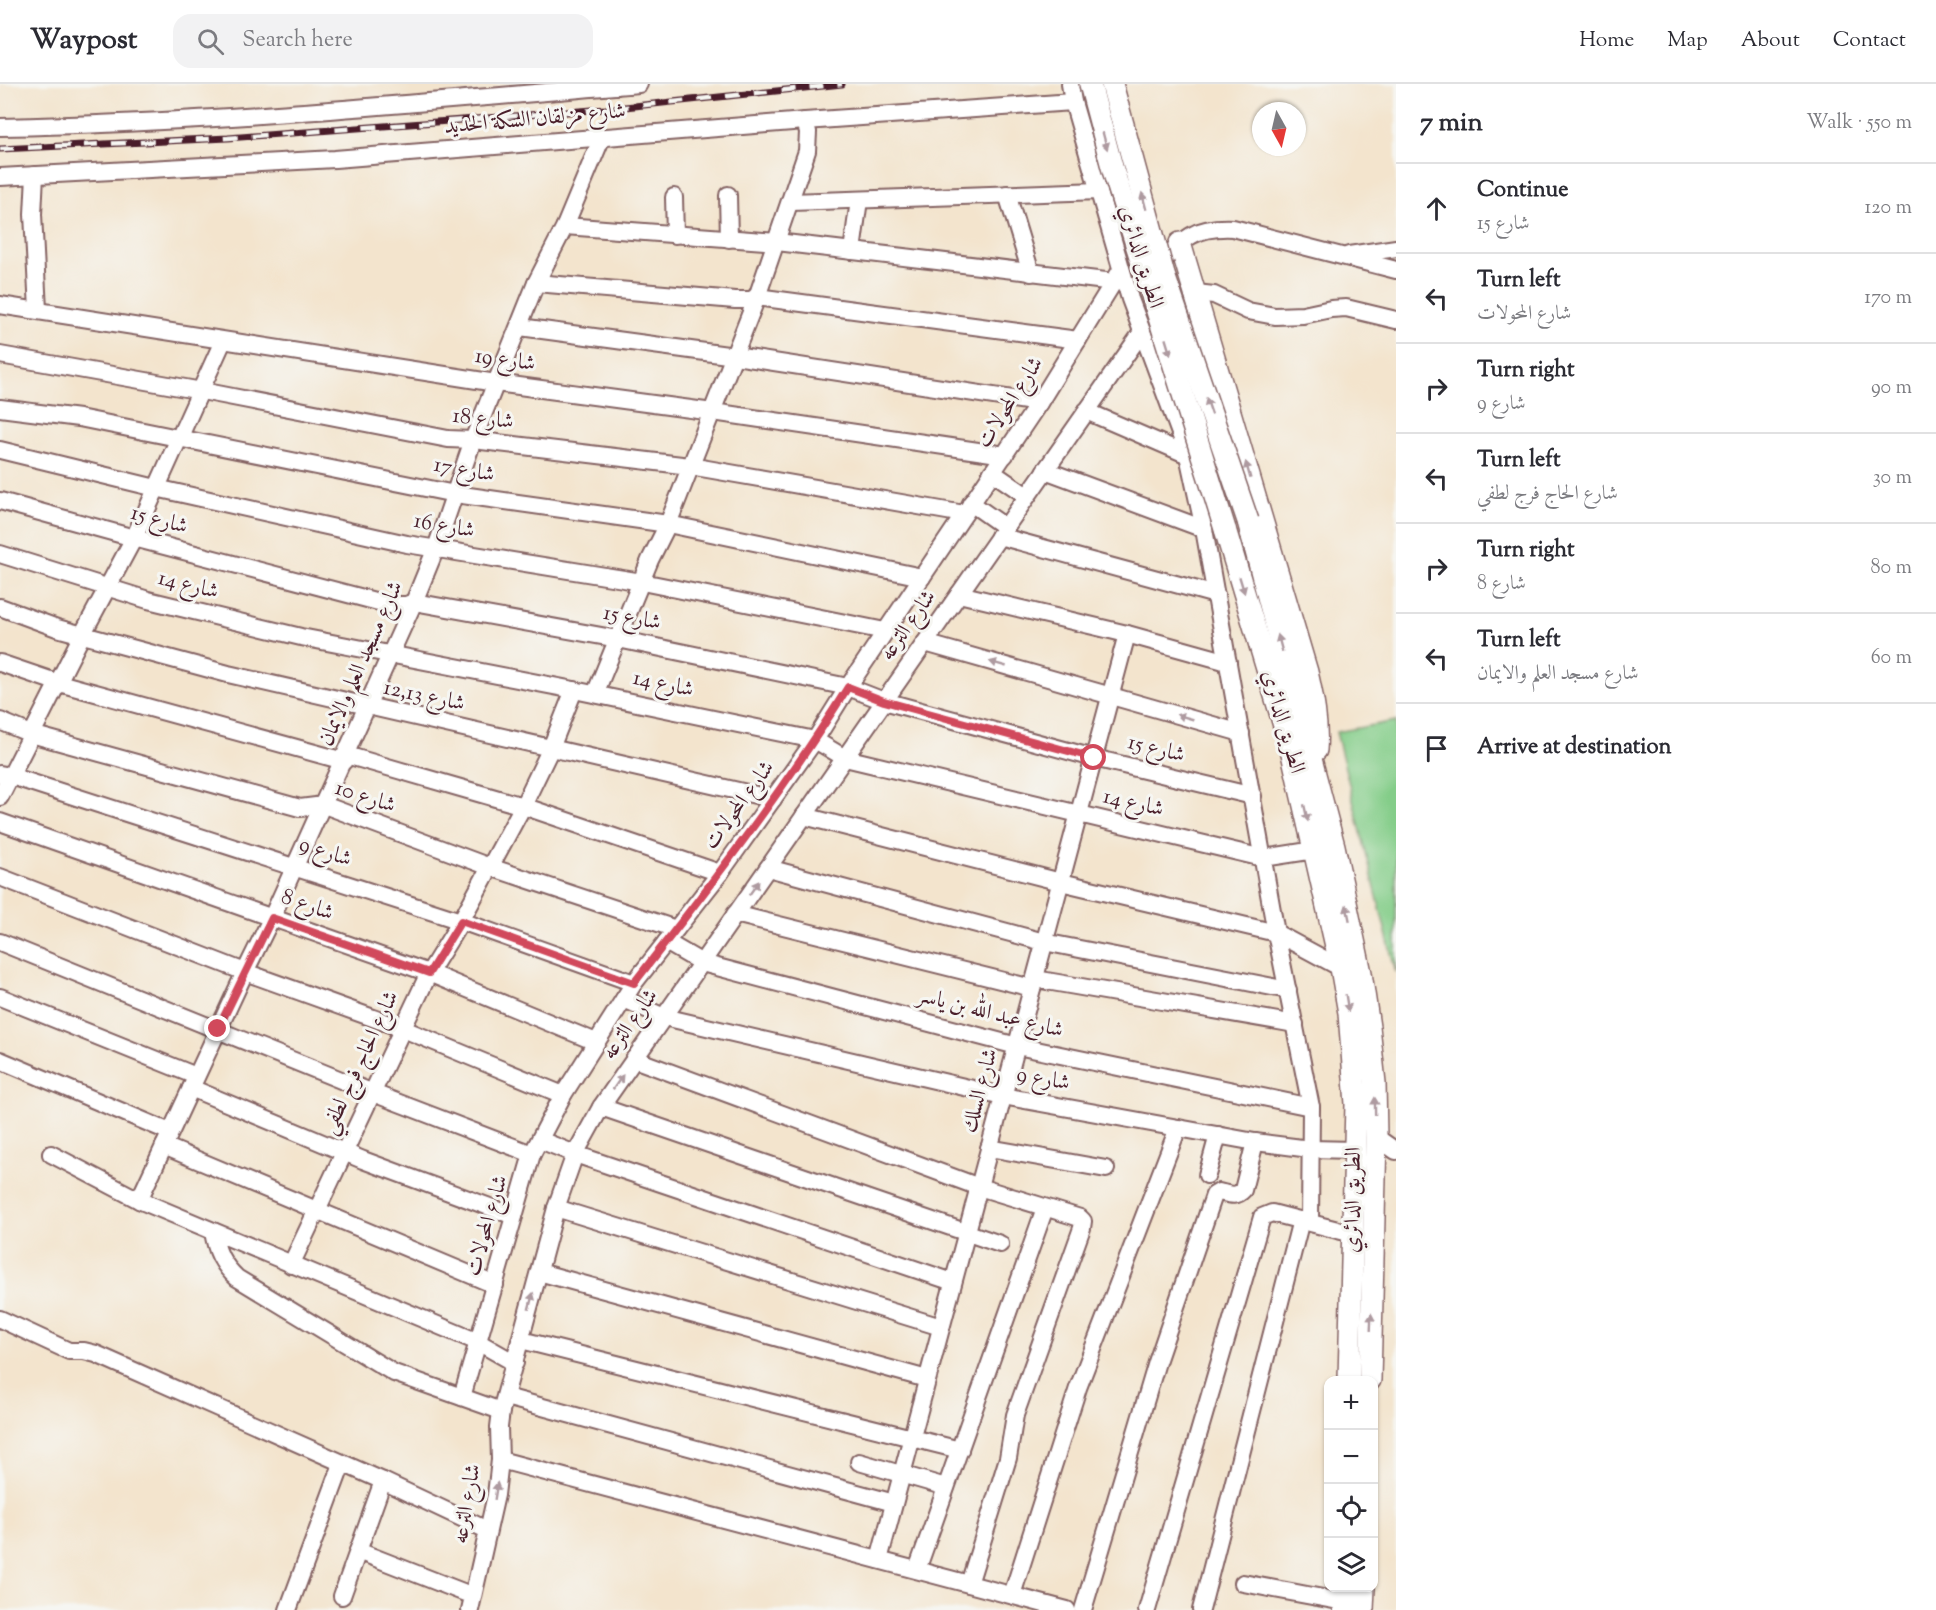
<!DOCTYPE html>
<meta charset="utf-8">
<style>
body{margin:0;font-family:"Sorts Mill Goudy",Amiri,serif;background:#f2f2f3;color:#2b2b33}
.controls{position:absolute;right:18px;bottom:18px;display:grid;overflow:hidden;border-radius:12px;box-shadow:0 2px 4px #0004}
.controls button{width:54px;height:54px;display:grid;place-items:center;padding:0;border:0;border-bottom:2px solid #e1e1e2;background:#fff;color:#2b2b33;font:30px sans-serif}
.compass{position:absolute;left:1252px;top:18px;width:54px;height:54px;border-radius:50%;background:#fff;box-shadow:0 2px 4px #0004;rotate:172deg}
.stop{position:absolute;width:18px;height:18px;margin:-14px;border:4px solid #d1495b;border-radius:50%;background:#fff}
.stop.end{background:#d1495b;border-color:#fff;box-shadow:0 2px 6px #0008}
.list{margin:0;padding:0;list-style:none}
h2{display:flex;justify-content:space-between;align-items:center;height:78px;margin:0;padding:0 24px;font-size:26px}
h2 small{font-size:20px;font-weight:400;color:#7c7c81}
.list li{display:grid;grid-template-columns:39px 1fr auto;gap:18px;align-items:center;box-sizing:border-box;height:90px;padding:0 24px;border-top:2px solid #e1e1e2}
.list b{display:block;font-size:22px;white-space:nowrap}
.list p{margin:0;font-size:20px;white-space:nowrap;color:#7c7c81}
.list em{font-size:20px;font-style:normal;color:#7c7c81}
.icon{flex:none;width:33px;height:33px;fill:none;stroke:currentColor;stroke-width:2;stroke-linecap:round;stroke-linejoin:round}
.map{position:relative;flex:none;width:1396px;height:1526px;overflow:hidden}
header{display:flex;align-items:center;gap:36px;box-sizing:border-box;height:84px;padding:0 30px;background:#fff;border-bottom:2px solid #e1e1e2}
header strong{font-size:28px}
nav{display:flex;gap:33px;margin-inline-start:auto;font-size:21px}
.search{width:420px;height:54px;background:#f2f2f3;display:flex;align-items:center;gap:15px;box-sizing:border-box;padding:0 21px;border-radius:18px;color:#7c7c81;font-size:22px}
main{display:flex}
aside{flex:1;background:#fff}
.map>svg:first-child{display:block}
</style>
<header>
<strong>Waypost</strong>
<div class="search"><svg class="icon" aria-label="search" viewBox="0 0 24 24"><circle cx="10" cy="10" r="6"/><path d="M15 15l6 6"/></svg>Search here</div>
<nav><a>Home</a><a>Map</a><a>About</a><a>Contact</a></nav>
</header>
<main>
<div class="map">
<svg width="1396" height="1526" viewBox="0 0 1396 1526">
<rect width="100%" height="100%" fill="#f6f6f2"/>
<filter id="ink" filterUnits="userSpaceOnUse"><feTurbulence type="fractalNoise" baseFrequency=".0167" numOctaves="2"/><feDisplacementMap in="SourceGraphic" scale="12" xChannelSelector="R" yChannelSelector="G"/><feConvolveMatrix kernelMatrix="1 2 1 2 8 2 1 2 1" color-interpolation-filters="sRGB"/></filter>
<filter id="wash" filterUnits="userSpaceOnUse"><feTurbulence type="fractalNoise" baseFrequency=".008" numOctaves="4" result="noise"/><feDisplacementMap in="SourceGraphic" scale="24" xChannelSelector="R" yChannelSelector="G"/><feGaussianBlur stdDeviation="1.35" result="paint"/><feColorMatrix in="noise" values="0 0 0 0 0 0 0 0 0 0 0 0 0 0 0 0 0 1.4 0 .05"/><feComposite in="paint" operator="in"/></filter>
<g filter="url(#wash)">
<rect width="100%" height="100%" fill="#f3e4cd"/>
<polygon fill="#84cd89" stroke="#67765a" stroke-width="1.5" points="1396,637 1396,889 1336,648"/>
</g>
<g filter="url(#ink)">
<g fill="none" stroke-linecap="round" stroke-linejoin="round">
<g stroke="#856464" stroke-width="20">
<g id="minor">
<polyline points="1070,0 1073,18 1130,215 1188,371 1204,445 1276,849 1311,1023 1310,1138"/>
<path d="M0,43C214,39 427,18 639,0"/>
<polyline points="35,91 33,130 38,226"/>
<polyline points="0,93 335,75 805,37 1073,18"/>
<polyline points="1007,110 1031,189"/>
<polyline points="728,111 729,155"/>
<polyline points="674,113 675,151"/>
<polyline points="791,118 1099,107"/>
<polyline points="565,142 777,158 1114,198"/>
<polyline points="852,167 859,116"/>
<polyline points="1349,171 1396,164"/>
<path d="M1154,187C1181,158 1190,142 1233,144L1396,186"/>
<polyline points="536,199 735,216 750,216 757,213 1078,256"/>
<polyline points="1196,209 1214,211 1248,227 1275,232 1303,231 1331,225 1346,224 1396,236"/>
<polyline points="0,221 496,299 713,328 1005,371"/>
<polyline points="520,243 735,272 1039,319"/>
<polyline points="0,271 202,307 448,355 473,356 690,382 964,430"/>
<polyline points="0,324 79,334 455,410 668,440 922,493"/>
<polyline points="1086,327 1188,371"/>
<polyline points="0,366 156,404 407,460 642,498 885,547"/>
<polyline points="1045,386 1204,445"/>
<polyline points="992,388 1027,412"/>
<polyline points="0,417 134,454 390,521 406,521 414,518 618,555 848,603 884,617 1094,674 1253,712"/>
<polyline points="971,419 1005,443"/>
<polyline points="999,452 1216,511"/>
<polyline points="0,470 148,516 301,553 574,606 815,656 845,674 1263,774 1315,766"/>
<polyline points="959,510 1127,550 1228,578"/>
<polyline points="0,523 57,544 228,590 773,715"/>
<polyline points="925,559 1241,649"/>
<polyline points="0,579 59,599 344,677"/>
<polyline points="595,610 650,476 668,440 757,213 807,67 808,48 805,37"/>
<polyline points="0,637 31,650 300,724 324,721 490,783 676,845"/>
<polyline points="346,671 523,722 720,789"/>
<polyline points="0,690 11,692 461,837 634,899"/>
<polyline points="0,713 82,551 134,454 223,257"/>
<polyline points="804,732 1061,798 1276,849 1341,884"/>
<polyline points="0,738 429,889 596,958"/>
<polyline points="768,784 1044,858 1288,906"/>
<polyline points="0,793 245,888 401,944 563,1011"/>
<polyline points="735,830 1032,904"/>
<polyline points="0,858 373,1009 532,1070"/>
<polyline points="666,858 702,879 1017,962 1311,1023"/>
<polyline points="1035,895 1295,940"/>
<polyline points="0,913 196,992"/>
<polyline points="624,915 664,933 1003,1012 1255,1058 1310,1065 1355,1066"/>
<polyline points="634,975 979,1103 1080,1134 1083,1137 1082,1144 1015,1331 1008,1374 969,1500"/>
<polyline points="0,976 170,1048"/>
<polyline points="191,1004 363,1076 514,1132"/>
<polyline points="601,1023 1000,1160"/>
<polyline points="1376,1053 1396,1067"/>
<polyline points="540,1056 575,1070 953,1198"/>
<polyline points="164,1062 495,1201"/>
<polyline points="989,1064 1106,1085"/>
<polyline points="51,1070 139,1116 478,1258 515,1279"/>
<polyline points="1207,1091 1218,1051"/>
<polyline points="139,1116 245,888 272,833 414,518 436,464 473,356 536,199 565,142 602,53"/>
<polyline points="556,1124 941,1243"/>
<path d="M213,1147C216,1167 222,1180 237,1194L394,1289L501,1327"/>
<polyline points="291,1181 429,889 461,837 523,722 551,664 574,606"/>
<polyline points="539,1188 927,1295"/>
<polyline points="0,1235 69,1267 84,1267 96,1270 383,1397 487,1446"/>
<polyline points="521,1256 960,1366"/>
<polyline points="462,1313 532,1070 563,1011 634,899 720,789 815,656 848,603 1039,319 1121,186"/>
<polyline points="506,1313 894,1419"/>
<polyline points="500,1376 1067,1526"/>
<polyline points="859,1378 946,1403"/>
<polyline points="358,1467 473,1512"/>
<polyline points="879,1476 1127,550"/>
<polyline points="917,1486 1045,1124"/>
<polyline points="1243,1499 1344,1518"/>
<polyline points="1012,1511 1078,1304 1178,1044"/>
<polyline points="342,1512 383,1397"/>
<polyline points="288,1526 342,1380"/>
<polyline points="470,1526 496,1411 500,1376 499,1343 501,1327 556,1124 575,1070 601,1023 1142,248"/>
<path d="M1083,1526L1157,1278L1214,1111L1219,1108C1228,1110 1236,1114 1243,1106L1255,1058"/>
<polyline points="1147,1526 1262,1133 1272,1129 1353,1150"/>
<polyline points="1201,1526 1301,1136"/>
</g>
</g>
<g stroke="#856464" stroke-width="24">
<g id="major">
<path d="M1180,159L1307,588C1313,614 1318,639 1316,666"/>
<polyline points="1248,437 1334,762 1361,889 1369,943 1375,999 1376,1053 1370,1296"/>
<polyline points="1225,445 1291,665 1341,884 1349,929 1356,1020 1349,1296"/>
<polyline points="1344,1526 1345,1504"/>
<polyline points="1363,1526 1364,1504"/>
</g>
</g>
<use href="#minor" stroke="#fff" stroke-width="16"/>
<use href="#major" stroke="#fff" stroke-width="21"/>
<g stroke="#4a1f2b" stroke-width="7">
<polyline id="rail" points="0,65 228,54 606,25 842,0"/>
</g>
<use href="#rail" stroke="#f6f6f2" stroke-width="4.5" stroke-dasharray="14" stroke-linecap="butt"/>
<g stroke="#856464" stroke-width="24" stroke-linecap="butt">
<g id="major-bridge">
<polyline points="1090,0 1112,83 1225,445"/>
<polyline points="1112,0 1164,191 1248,437"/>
</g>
</g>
<use href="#major-bridge" stroke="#fff" stroke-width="21"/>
</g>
<defs><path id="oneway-solid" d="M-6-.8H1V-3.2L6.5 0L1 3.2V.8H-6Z" transform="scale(1.5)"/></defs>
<g fill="#ae9aa0">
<use href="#oneway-solid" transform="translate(1105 57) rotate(75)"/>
<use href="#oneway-solid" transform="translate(1144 117) rotate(-105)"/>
<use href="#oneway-solid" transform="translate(1168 263) rotate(73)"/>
<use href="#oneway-solid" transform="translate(1209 322) rotate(-109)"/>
<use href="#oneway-solid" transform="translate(1248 386) rotate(-106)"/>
<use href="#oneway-solid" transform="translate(1242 501) rotate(73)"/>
<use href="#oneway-solid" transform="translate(1280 559) rotate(-105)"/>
<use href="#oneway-solid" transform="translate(998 580) rotate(-164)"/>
<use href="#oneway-solid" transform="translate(1185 633) rotate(-164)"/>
<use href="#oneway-solid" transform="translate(1306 729) rotate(77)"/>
<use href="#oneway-solid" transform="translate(754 804) rotate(-55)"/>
<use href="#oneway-solid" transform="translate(1348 829) rotate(-102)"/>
<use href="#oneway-solid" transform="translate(1347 919) rotate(81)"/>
<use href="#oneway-solid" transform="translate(618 998) rotate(-55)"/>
<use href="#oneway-solid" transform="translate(1375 1022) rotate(-91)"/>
<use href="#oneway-solid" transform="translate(531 1217) rotate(-75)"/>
<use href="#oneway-solid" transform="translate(1371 1238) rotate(-88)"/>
<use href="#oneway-solid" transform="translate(496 1407) rotate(-81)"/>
</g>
</g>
<g fill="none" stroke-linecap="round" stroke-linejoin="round" filter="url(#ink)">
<path stroke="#d1495b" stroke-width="8" d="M218,945L272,834L429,889L461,837L634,899C709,803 784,706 848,603L884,617L1094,674"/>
</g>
<g text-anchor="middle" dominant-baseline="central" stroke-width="6" stroke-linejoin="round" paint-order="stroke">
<g font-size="22" fill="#4a1f2b" stroke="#f6f6f2">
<text transform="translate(535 36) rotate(-5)">شارع مزلقان السكة الحديد</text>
<text transform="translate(1140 173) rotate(73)">الطريق الدائري</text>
<text transform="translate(505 277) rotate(8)">شارع 19</text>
<text transform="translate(1011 319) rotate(-57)">شارع المحولات</text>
<text transform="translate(483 336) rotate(6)">شارع 18</text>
<text transform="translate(464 387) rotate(10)">شارع 17</text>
<text transform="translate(159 437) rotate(15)">شارع 15</text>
<text transform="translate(444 443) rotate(10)">شارع 16</text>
<text transform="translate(188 502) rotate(14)">شارع 14</text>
<text transform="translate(632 535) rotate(11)">شارع 15</text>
<text transform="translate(909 542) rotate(-55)">شارع الترعه</text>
<text transform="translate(362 580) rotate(-66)">شارع مسجد العلم والايمان</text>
<text transform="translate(663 601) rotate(12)">شارع 14</text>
<text transform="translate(424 613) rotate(12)">شارع 12,13</text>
<text transform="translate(1282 638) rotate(74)">الطريق الدائري</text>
<text transform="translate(1156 666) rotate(14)">شارع 15</text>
<text transform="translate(365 714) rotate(18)">شارع 10</text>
<text transform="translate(1133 720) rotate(13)">شارع 14</text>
<text transform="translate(740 722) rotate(-54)">شارع المحولات</text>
<text transform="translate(325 769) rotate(18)">شارع 9</text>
<text transform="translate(307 822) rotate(20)">شارع 8</text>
<text transform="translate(990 930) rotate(14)">شارع عبد الله بن ياسر</text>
<text transform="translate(631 941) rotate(-55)">شارع الترعه</text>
<text transform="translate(361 979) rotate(-65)">شارع الحاج فرج لطفي</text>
<text transform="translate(1043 996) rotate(10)">شارع 9</text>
<text transform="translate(981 1007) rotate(-75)">شارع السلك</text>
<text transform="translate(1354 1116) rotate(-89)">الطريق الدائري</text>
<text transform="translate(488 1142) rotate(-74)">شارع المحولات</text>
<text transform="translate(468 1420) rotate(-80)">شارع الترعه</text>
</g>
</g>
</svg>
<div class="controls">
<button>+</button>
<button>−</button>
<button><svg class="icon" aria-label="locate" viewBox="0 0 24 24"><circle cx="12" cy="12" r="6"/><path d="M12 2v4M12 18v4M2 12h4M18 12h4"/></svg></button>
<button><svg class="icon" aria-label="layers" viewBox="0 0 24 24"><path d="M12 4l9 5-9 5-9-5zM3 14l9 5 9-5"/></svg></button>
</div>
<svg class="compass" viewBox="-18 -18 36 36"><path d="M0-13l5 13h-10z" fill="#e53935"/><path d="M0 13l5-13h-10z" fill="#7c7c81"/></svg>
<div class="stop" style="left:1094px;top:674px"></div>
<div class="stop end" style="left:218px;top:945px"></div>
</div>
<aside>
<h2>7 min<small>Walk · 550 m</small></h2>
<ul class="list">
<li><svg class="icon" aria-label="ahead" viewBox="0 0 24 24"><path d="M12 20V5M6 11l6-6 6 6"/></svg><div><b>Continue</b><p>شارع 15</p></div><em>120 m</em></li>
<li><svg class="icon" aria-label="left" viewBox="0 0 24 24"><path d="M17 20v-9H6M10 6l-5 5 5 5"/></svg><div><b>Turn left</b><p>شارع المحولات</p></div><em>170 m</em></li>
<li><svg class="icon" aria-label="right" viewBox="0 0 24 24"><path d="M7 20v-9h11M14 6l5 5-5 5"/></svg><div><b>Turn right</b><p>شارع 9</p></div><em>90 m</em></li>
<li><svg class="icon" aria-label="left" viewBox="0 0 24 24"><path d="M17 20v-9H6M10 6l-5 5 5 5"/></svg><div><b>Turn left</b><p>شارع الحاج فرج لطفي</p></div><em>30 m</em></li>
<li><svg class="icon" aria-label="right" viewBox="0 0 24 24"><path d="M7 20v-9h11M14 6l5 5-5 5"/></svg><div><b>Turn right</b><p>شارع 8</p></div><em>80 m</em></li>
<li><svg class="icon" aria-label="left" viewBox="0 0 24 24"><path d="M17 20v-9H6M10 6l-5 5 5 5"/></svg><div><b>Turn left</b><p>شارع مسجد العلم والايمان</p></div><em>60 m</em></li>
<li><svg class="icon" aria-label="arrive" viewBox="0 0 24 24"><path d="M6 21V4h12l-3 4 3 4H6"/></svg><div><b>Arrive at destination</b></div></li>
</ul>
</aside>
</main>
